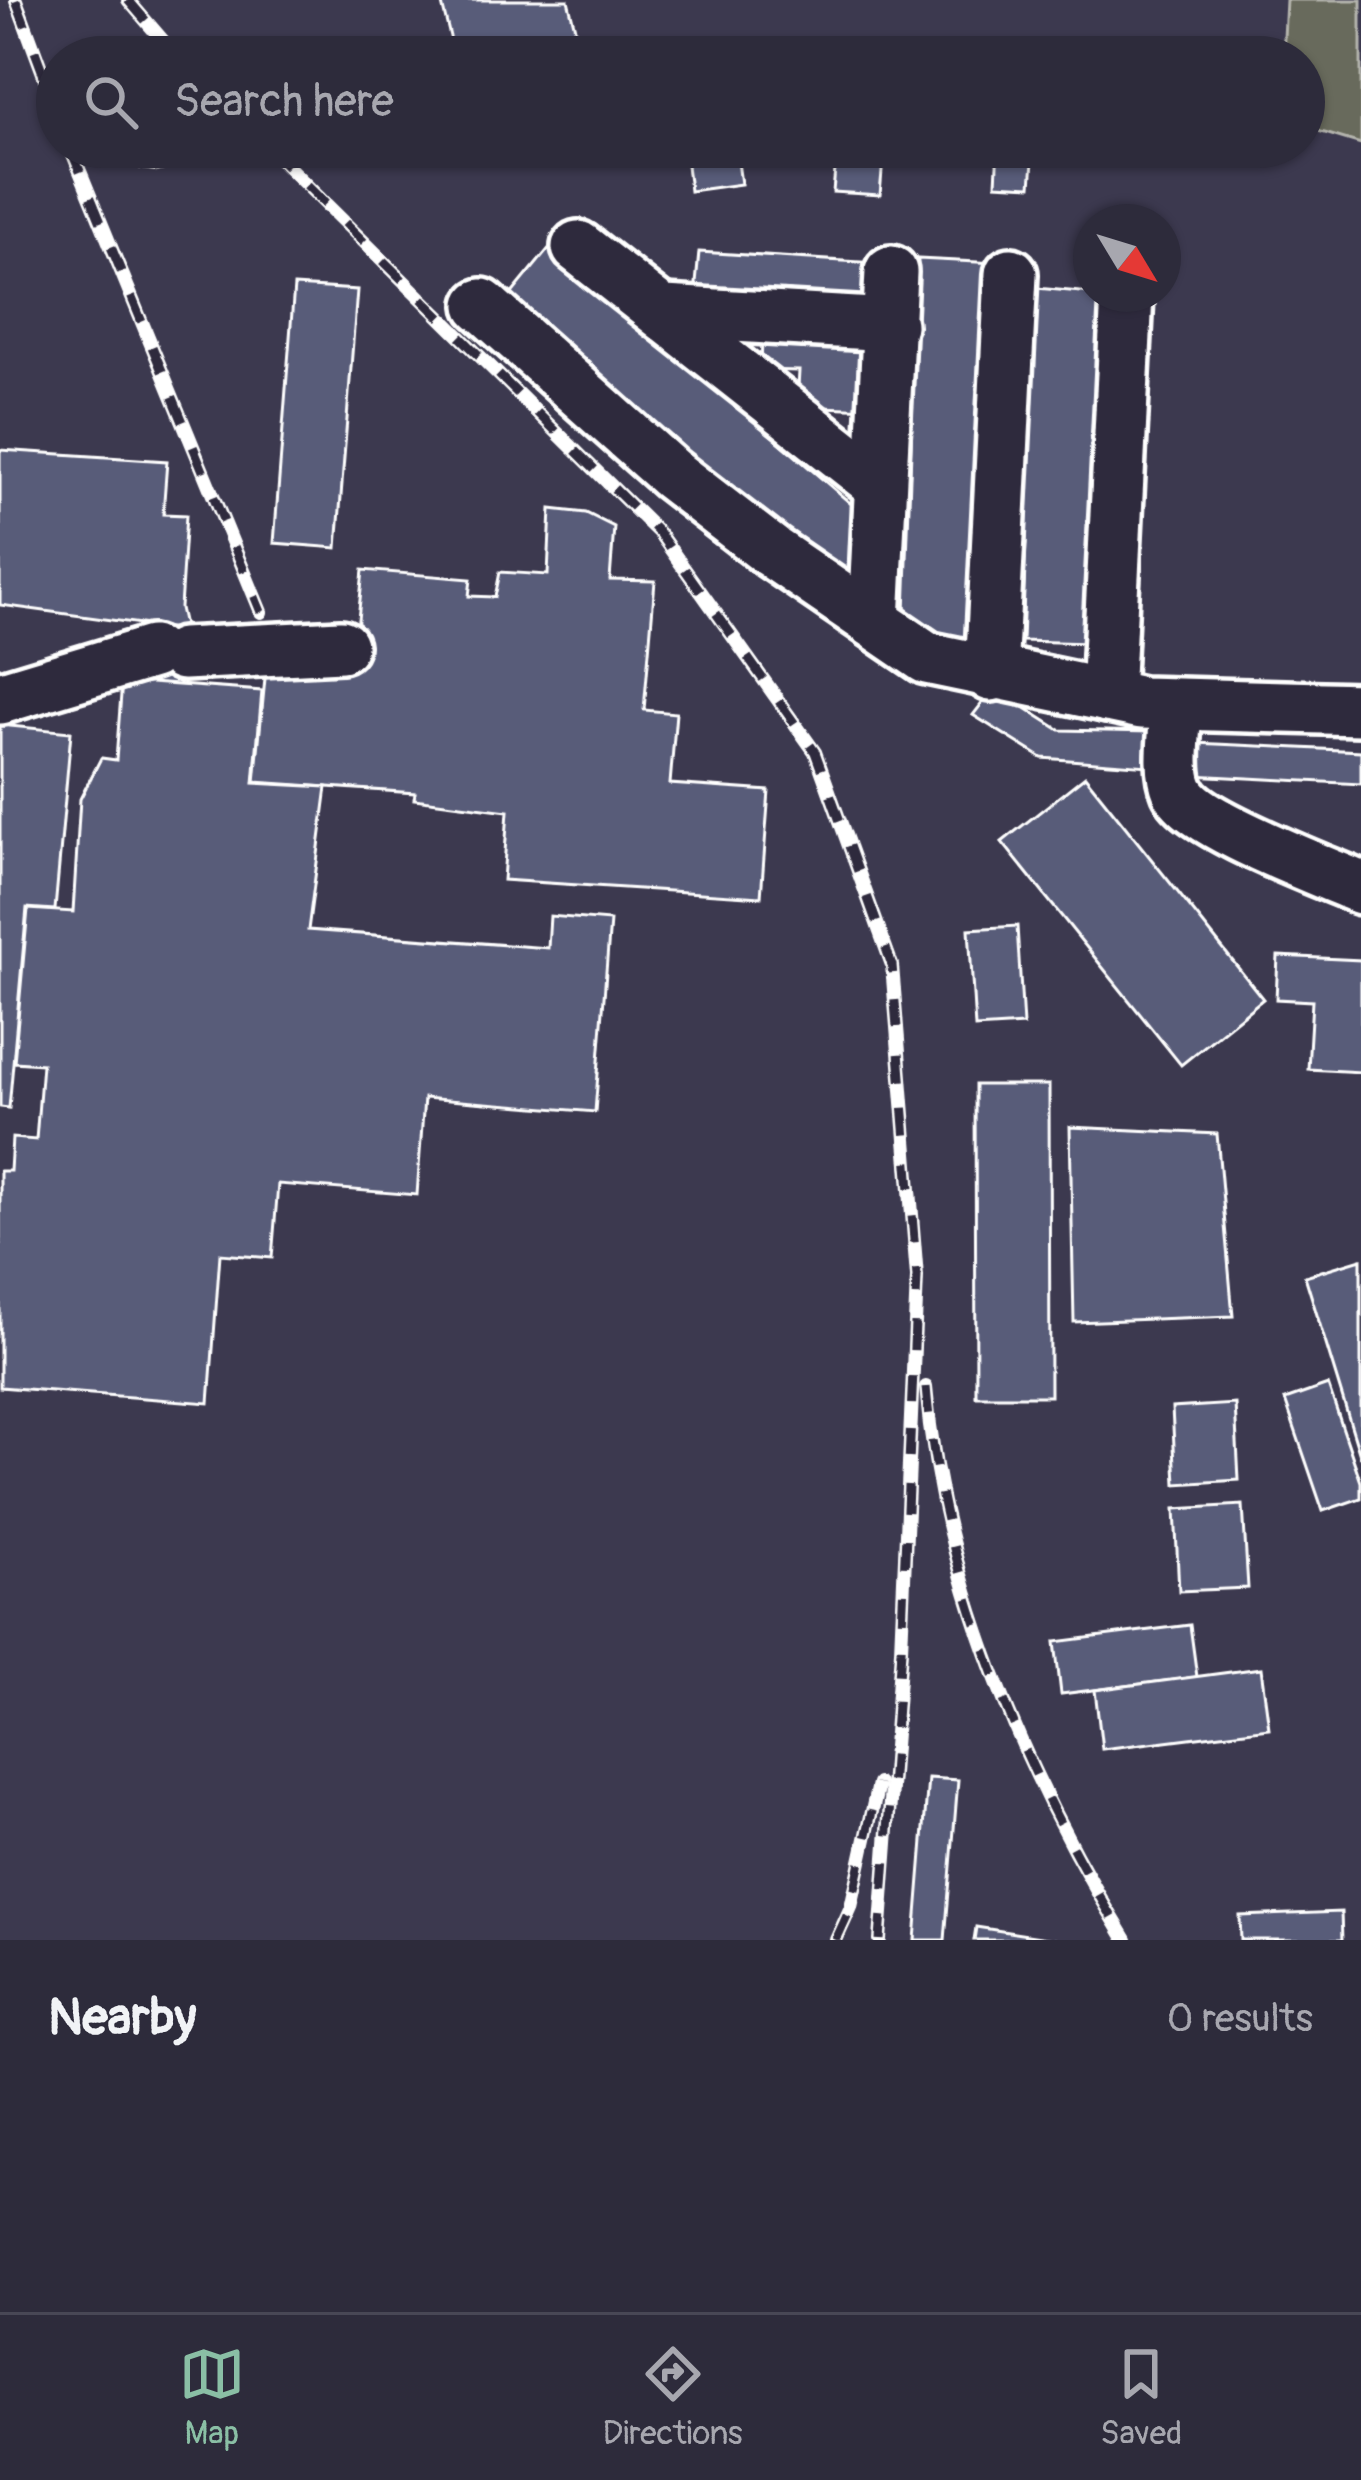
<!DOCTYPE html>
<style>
body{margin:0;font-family:Pangolin,sans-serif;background:#393746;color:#f1f3f6}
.compass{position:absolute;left:1073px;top:204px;width:108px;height:108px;border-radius:50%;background:#2d2b3b;box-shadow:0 3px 9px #0004;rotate:128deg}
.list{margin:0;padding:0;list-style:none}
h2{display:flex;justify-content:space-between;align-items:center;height:156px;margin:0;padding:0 48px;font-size:51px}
h2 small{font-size:39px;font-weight:400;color:#a7a7af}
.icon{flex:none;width:66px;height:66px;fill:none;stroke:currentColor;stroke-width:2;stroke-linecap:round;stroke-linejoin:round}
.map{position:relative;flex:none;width:1361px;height:1940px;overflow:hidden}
.search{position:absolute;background:#2d2b3b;box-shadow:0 3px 9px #0004;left:36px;right:36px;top:36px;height:132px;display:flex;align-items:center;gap:30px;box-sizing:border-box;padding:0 42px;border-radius:66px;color:#a7a7af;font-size:45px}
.sheet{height:372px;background:#2d2b3b}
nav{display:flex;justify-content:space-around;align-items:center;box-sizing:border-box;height:168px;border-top:3px solid #484755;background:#2d2b3b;font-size:33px;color:#a7a7af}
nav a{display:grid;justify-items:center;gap:6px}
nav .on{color:#8abfa5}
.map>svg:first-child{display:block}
</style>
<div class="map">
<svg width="1361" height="1940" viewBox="0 0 1361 1940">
<rect width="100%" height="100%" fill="#3c394f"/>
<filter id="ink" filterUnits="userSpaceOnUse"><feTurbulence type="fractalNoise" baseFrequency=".00833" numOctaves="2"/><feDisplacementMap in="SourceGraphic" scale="24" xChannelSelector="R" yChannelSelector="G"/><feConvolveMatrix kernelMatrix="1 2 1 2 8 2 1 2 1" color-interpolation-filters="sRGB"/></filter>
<g filter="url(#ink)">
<polygon fill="#686a5b" stroke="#b4b4ad" stroke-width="3" points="1286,0 1361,0 1361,144 1318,131 1304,120 1304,57 1283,57"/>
<g fill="#595c79" stroke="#fff" stroke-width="3">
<polygon points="441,0 568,0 582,57 455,57"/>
<polygon points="123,147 188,147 171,168 158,171 140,168"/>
<polygon points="685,147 736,147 741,184 690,191"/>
<polygon points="837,147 884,147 880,195 833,192"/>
<polygon points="998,147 1034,149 1031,186 996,184"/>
<polygon points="551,246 870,520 863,560 842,587 505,302"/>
<polygon points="699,252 875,263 872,306 695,294"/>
<polygon points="918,259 996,263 975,639 935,640 905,614"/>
<polygon points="294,286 357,290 337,548 274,543"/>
<polygon points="1036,288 1104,294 1090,643 1022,641"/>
<polygon points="762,337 874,342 871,409 797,406 799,371 761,370"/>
<polygon points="0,450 167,461 163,514 186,515 180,608 185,630 0,605"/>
<polygon points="551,509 586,513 614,527 610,580 655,581 644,710 676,713 670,784 769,791 761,897 503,880 508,811 414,799 415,793 255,782 266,668 353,669 363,570 471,579 469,596 495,597 500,572 548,575"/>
<polygon points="154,628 185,630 178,706 147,704"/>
<polygon points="122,681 262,691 254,783 327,787 308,930 548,948 550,916 610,921 595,1112 424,1098 417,1195 278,1184 272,1258 220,1254 209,1403 0,1387 0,1171 10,1171 12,1138 36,1140 42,1064 14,1062 28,909 73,912 80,799 101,758 116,760"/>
<polygon points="994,688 1060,730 1151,732 1149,766 1042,758 973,715"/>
<polygon points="0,725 71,732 55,910 27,908 9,1108 0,1107"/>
<polygon points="1195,743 1361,751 1361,784 1193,775"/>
<polygon points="1085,776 1263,999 1181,1065 1002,842"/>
<polygon points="1017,926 1023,1025 975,1028 969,929"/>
<polygon points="1278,956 1361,960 1361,1072 1308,1069 1312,1001 1276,999"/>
<polygon points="975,1085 1049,1085 1050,1396 976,1396"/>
<polygon points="1070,1127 1217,1134 1233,1316 1074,1322"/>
<polygon points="1361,1259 1361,1458 1305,1276"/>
<polygon points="1328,1385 1361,1482 1361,1498 1323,1511 1285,1400"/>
<polygon points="1235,1404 1239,1480 1176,1484 1172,1408"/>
<polygon points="1243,1505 1248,1588 1179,1591 1175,1509"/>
<polygon points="1190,1625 1197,1677 1061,1694 1055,1642"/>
<polygon points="1261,1668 1269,1728 1102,1749 1095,1690"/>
<polygon points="928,1778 958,1780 945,1940 915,1940"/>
<polygon points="1341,1912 1342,1940 1241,1940 1240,1916"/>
<polygon points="976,1927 1060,1940 974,1940"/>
</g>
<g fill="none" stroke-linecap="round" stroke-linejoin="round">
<g stroke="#fff" stroke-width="60">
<g id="minor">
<polyline points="578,247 880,485"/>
<polyline points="482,305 671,474 772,552 927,658 1142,703 1361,709"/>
<polyline points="664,312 890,325"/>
<polyline points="874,621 891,272"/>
<polyline points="183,654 341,646"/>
<polyline points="991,675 1011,274"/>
<polyline points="1107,696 1127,294"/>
<polyline points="0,698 152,652"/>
<path d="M1176,705C1176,729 1168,767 1178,790C1193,824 1323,871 1361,888"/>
</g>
</g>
<use href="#minor" stroke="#2f2a3d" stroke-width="51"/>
<g stroke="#fff" stroke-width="14">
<g id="rail">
<polyline points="16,0 57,111"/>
<polyline points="128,0 177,57"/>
<polyline points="70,147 261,612"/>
<polyline points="268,147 659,533 815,752 892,965 917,1277 901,1650 880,1940"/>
<path d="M926,1387C942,1580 1025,1777 1126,1940"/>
<polyline points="836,1940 851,1907 878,1784"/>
</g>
</g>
<use href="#rail" stroke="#2f2a3d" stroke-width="9" stroke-dasharray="27" stroke-linecap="butt"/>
</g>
</g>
</svg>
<svg class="compass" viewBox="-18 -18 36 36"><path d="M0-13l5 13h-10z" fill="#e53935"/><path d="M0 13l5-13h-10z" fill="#a7a7af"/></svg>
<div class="search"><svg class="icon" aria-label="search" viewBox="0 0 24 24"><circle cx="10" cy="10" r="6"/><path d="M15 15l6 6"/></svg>Search here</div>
</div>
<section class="sheet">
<h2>Nearby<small>0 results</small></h2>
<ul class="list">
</ul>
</section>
<nav>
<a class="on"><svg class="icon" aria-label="map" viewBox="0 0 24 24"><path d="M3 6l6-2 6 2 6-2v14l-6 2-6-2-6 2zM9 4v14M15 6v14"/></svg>Map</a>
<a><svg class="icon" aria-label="directions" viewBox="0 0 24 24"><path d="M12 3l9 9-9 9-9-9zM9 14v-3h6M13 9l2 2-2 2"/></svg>Directions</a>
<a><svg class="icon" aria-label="saved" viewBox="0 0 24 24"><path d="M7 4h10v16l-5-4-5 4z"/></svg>Saved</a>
</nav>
